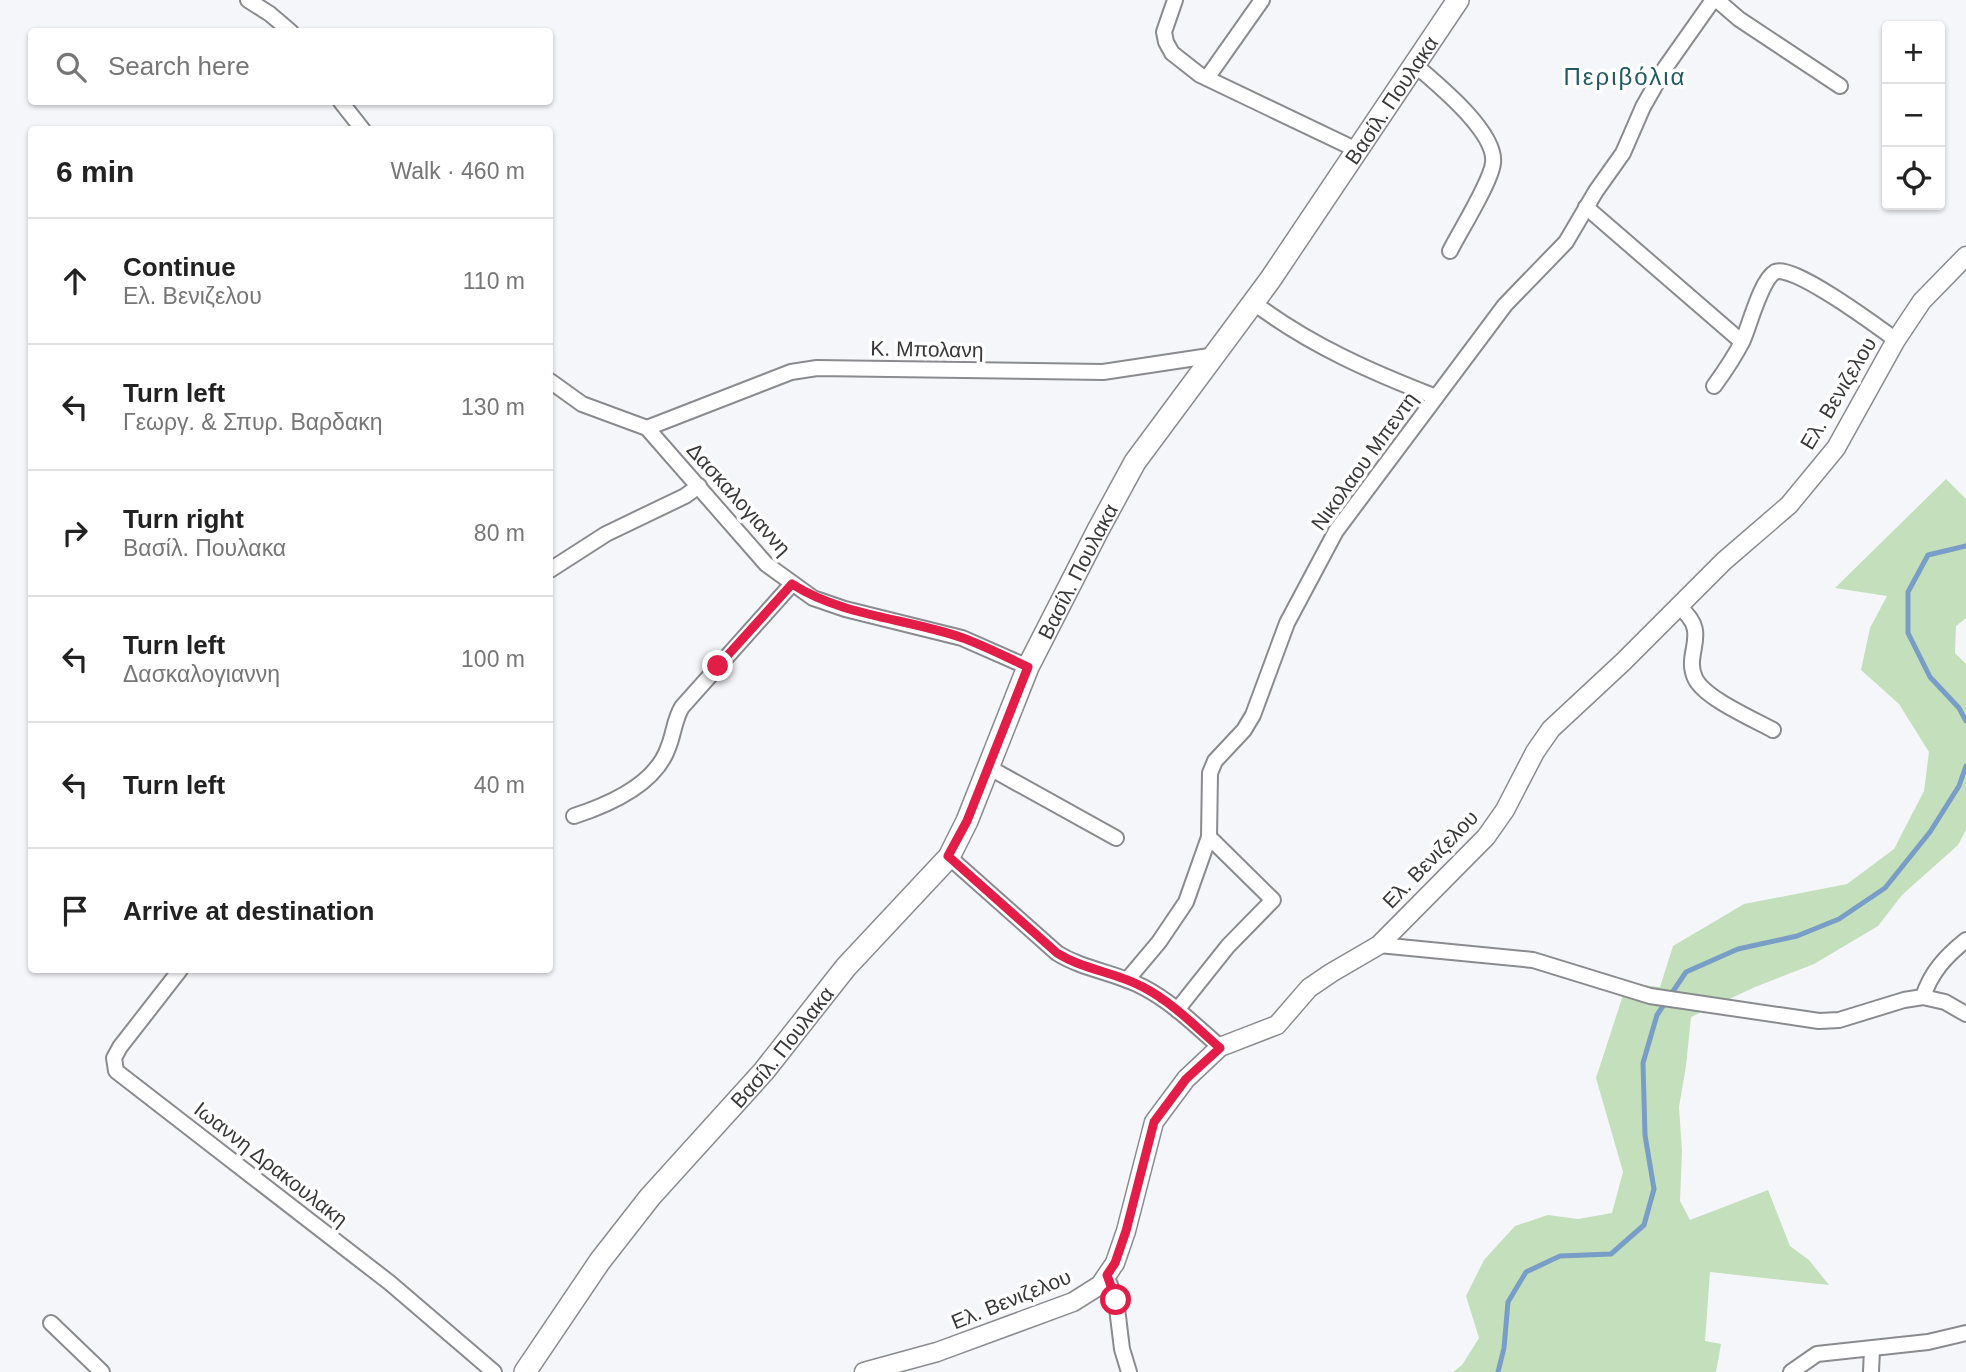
<!DOCTYPE html>
<meta charset="utf-8">
<style>
body{margin:0;font-family:Helvetica,sans-serif;background:#f6f6f6;color:#222}
.controls{position:absolute;right:21px;top:21px;display:grid;overflow:hidden;border-radius:7px;box-shadow:0 2px 5px #0004}
.controls button{width:63px;height:63px;display:grid;place-items:center;padding:0;border:0;border-bottom:2px solid #e0e0e0;background:#fff;color:#222;font:35px sans-serif}
.stop{position:absolute;width:21px;height:21px;margin:-16px;border:5px solid #e11d48;border-radius:50%;background:#fff}
.stop.end{background:#e11d48;border-color:#fff;box-shadow:0 2px 7px #0008}
.list{margin:0;padding:0;list-style:none}
h2{display:flex;justify-content:space-between;align-items:center;height:91px;margin:0;padding:0 28px;font-size:30px}
h2 small{font-size:23px;font-weight:400;color:#767676}
.list li{display:grid;grid-template-columns:46px 1fr auto;gap:21px;align-items:center;box-sizing:border-box;height:126px;padding:0 28px;border-top:2px solid #e0e0e0}
.list b{display:block;font-size:26px;white-space:nowrap}
.list p{margin:0;font-size:23px;white-space:nowrap;color:#767676}
.list em{font-size:23px;font-style:normal;color:#767676}
.icon{flex:none;width:38px;height:38px;fill:none;stroke:currentColor;stroke-width:2;stroke-linecap:round;stroke-linejoin:round}
.map{position:relative;flex:none;width:1966px;height:1372px;overflow:hidden}
.search{position:absolute;background:#fff;box-shadow:0 2px 5px #0004;left:28px;top:28px;width:525px;height:77px;display:flex;align-items:center;gap:18px;box-sizing:border-box;padding:0 24px;border-radius:7px;color:#767676;font-size:26px}
.panel{position:absolute;background:#fff;box-shadow:0 2px 5px #0004;left:28px;top:126px;width:525px;height:847px;border-radius:7px}
.map>svg:first-child{display:block}
</style>
<div class="map">
<svg width="1966" height="1372" viewBox="0 0 1966 1372">
<rect width="100%" height="100%" fill="#f5f6fa"/>
<polygon fill="#c4dfbc" points="1946,479 1966,499 1966,618 1956,626 1955,653 1966,664 1966,830 1958,845 1902,895 1878,926 1814,964 1755,987 1691,1017 1686,1066 1679,1107 1682,1151 1680,1201 1690,1220 1768,1190 1790,1246 1809,1260 1829,1285 1710,1272 1705,1341 1721,1344 1716,1372 1453,1372 1462,1365 1479,1338 1466,1296 1484,1260 1515,1226 1548,1215 1578,1219 1612,1213 1623,1172 1596,1078 1627,983 1660,987 1673,946 1744,904 1847,884 1894,849 1924,791 1929,752 1899,704 1861,670 1870,628 1887,596 1835,588"/>
<g fill="none" stroke-linecap="round" stroke-linejoin="round">
<g stroke="#789dc6" stroke-width="5">
<polyline points="1966,546 1928,555 1908,592 1908,633 1930,677 1959,708 1966,721"/>
<polyline points="1498,1372 1504,1348 1508,1302 1526,1272 1560,1256 1611,1254 1644,1225 1654,1189 1645,1135 1643,1063 1657,1015 1686,972 1738,949 1797,936 1839,919 1885,888 1930,832 1959,786 1966,766"/>
</g>
<g stroke="#8a8b8e" stroke-width="18">
<g id="minor">
<polyline points="248,0 270,14 291,32"/>
<polyline points="1175,0 1164,32 1166,42 1172,53 1200,75 1357,150"/>
<polyline points="1717,0 1739,19 1840,86"/>
<path d="M1414,64C1436,83 1497,132 1493,163C1491,182 1460,231 1450,251"/>
<polyline points="1207,78 1262,0"/>
<polyline points="341,102 363,130"/>
<polyline points="1586,207 1742,342"/>
<path d="M1254,303C1310,345 1371,372 1436,397"/>
<polyline points="550,381 582,404 647,428 766,564 813,598 845,609 962,638 1028,667"/>
<path d="M1714,386C1725,371 1735,356 1743,340C1750,324 1761,280 1775,272C1792,263 1878,327 1896,340"/>
<polyline points="647,428 791,372 817,368 1103,372 1216,355"/>
<polyline points="550,570 606,534 685,496 699,486"/>
<path d="M1679,607C1712,633 1683,652 1695,678C1704,698 1753,719 1773,730"/>
<polyline points="988,767 1116,838"/>
<path d="M574,816C608,805 655,785 668,748C674,734 674,720 682,707L792,584"/>
<path d="M949,857L1057,953C1084,970 1115,972 1143,987C1172,1002 1196,1026 1220,1047"/>
<polyline points="1379,945 1533,960 1650,996 1819,1021 1839,1020 1904,1000 1923,997 1945,1002 1966,1014"/>
<polyline points="180,970 120,1047 114,1058 116,1071 390,1283 494,1372"/>
<polyline points="1127,980 1159,942 1186,902 1209,837 1210,773 1215,761 1244,730 1253,715 1287,623 1336,531 1505,305 1566,242 1596,191 1623,153 1643,107 1665,68 1713,0"/>
<path d="M1923,997C1931,972 1946,956 1966,940"/>
<polyline points="1177,1010 1228,946 1273,900 1209,837"/>
<polyline points="1106,1275 1116,1300 1122,1349 1129,1372"/>
<polyline points="51,1323 102,1372"/>
<polyline points="1791,1372 1817,1354 1928,1342 1966,1333"/>
<polyline points="1871,1372 1872,1349"/>
</g>
</g>
<g stroke="#8a8b8e" stroke-width="21">
<polyline id="tertiary" points="864,1372 937,1352 1073,1302 1100,1285 1115,1263 1126,1231 1154,1122 1186,1079 1220,1047 1277,1025 1309,988 1331,973 1379,945 1486,837 1505,810 1535,752 1551,729 1623,662 1724,561 1789,505 1836,448 1896,340 1922,301 1966,256"/>
</g>
<g stroke="#8a8b8e" stroke-width="24">
<g id="secondary">
<path id="s1" d="M525,1372L600,1261L650,1197L764,1071L846,967L949,857L967,821L1028,667L1098,530L1135,462L1270,280L1458,0"/>
</g>
</g>
<use href="#minor" stroke="#fff" stroke-width="14"/>
<use href="#tertiary" stroke="#fff" stroke-width="18"/>
<use href="#secondary" stroke="#fff" stroke-width="21"/>
</g>
<g fill="none" stroke-linecap="round" stroke-linejoin="round">
<path stroke="#e11d48" stroke-width="9" d="M718,666L792,584C844,617 906,618 963,638C985,646 1006,657 1028,667L967,821L948,856L1057,953C1084,970 1115,972 1143,987C1172,1002 1196,1027 1220,1048L1186,1079L1154,1122L1126,1231L1115,1263L1107,1275L1116,1300"/>
</g>
<g text-anchor="middle" dominant-baseline="central" stroke-width="7" stroke-linejoin="round" paint-order="stroke">
<g font-size="21" fill="#39393a" stroke="#fff">
<text stroke="none"><textPath href="#s1" startOffset="1549">Βασίλ. Πουλακα</textPath></text>
<text transform="translate(927 349) rotate(1)">Κ. Μπολανη</text>
<text transform="translate(1838 393) rotate(-59)">Ελ. Βενιζελου</text>
<text transform="translate(1364 461) rotate(-54)">Νικολαου Μπεντη</text>
<text transform="translate(739 499) rotate(48)">Δασκαλογιαννη</text>
<text stroke="none"><textPath href="#s1" startOffset="982">Βασίλ. Πουλακα</textPath></text>
<text transform="translate(1430 859) rotate(-46)">Ελ. Βενιζελου</text>
<text stroke="none"><textPath href="#s1" startOffset="415">Βασίλ. Πουλακα</textPath></text>
<text transform="translate(271 1164) rotate(38)">Ιωαννη Δρακουλακη</text>
<text transform="translate(1011 1299) rotate(-22)">Ελ. Βενιζελου</text>
</g>
<g font-size="24" letter-spacing="2" fill="#215a63" stroke="#fff">
<text x="1625" y="76">Περιβόλια</text>
</g>
</g>
</svg>
<div class="controls">
<button>+</button>
<button>−</button>
<button><svg class="icon" aria-label="locate" viewBox="0 0 24 24"><circle cx="12" cy="12" r="6"/><path d="M12 2v4M12 18v4M2 12h4M18 12h4"/></svg></button>
</div>
<div class="stop" style="left:1116px;top:1300px"></div>
<div class="stop end" style="left:718px;top:666px"></div>
<div class="search"><svg class="icon" aria-label="search" viewBox="0 0 24 24"><circle cx="10" cy="10" r="6"/><path d="M15 15l6 6"/></svg>Search here</div>
<section class="panel">
<h2>6 min<small>Walk · 460 m</small></h2>
<ul class="list">
<li><svg class="icon" aria-label="ahead" viewBox="0 0 24 24"><path d="M12 20V5M6 11l6-6 6 6"/></svg><div><b>Continue</b><p>Ελ. Βενιζελου</p></div><em>110 m</em></li>
<li><svg class="icon" aria-label="left" viewBox="0 0 24 24"><path d="M17 20v-9H6M10 6l-5 5 5 5"/></svg><div><b>Turn left</b><p>Γεωργ. &amp; Σπυρ. Βαρδακη</p></div><em>130 m</em></li>
<li><svg class="icon" aria-label="right" viewBox="0 0 24 24"><path d="M7 20v-9h11M14 6l5 5-5 5"/></svg><div><b>Turn right</b><p>Βασίλ. Πουλακα</p></div><em>80 m</em></li>
<li><svg class="icon" aria-label="left" viewBox="0 0 24 24"><path d="M17 20v-9H6M10 6l-5 5 5 5"/></svg><div><b>Turn left</b><p>Δασκαλογιαννη</p></div><em>100 m</em></li>
<li><svg class="icon" aria-label="left" viewBox="0 0 24 24"><path d="M17 20v-9H6M10 6l-5 5 5 5"/></svg><div><b>Turn left</b></div><em>40 m</em></li>
<li><svg class="icon" aria-label="arrive" viewBox="0 0 24 24"><path d="M6 21V4h12l-3 4 3 4H6"/></svg><div><b>Arrive at destination</b></div></li>
</ul>
</section>
</div>
